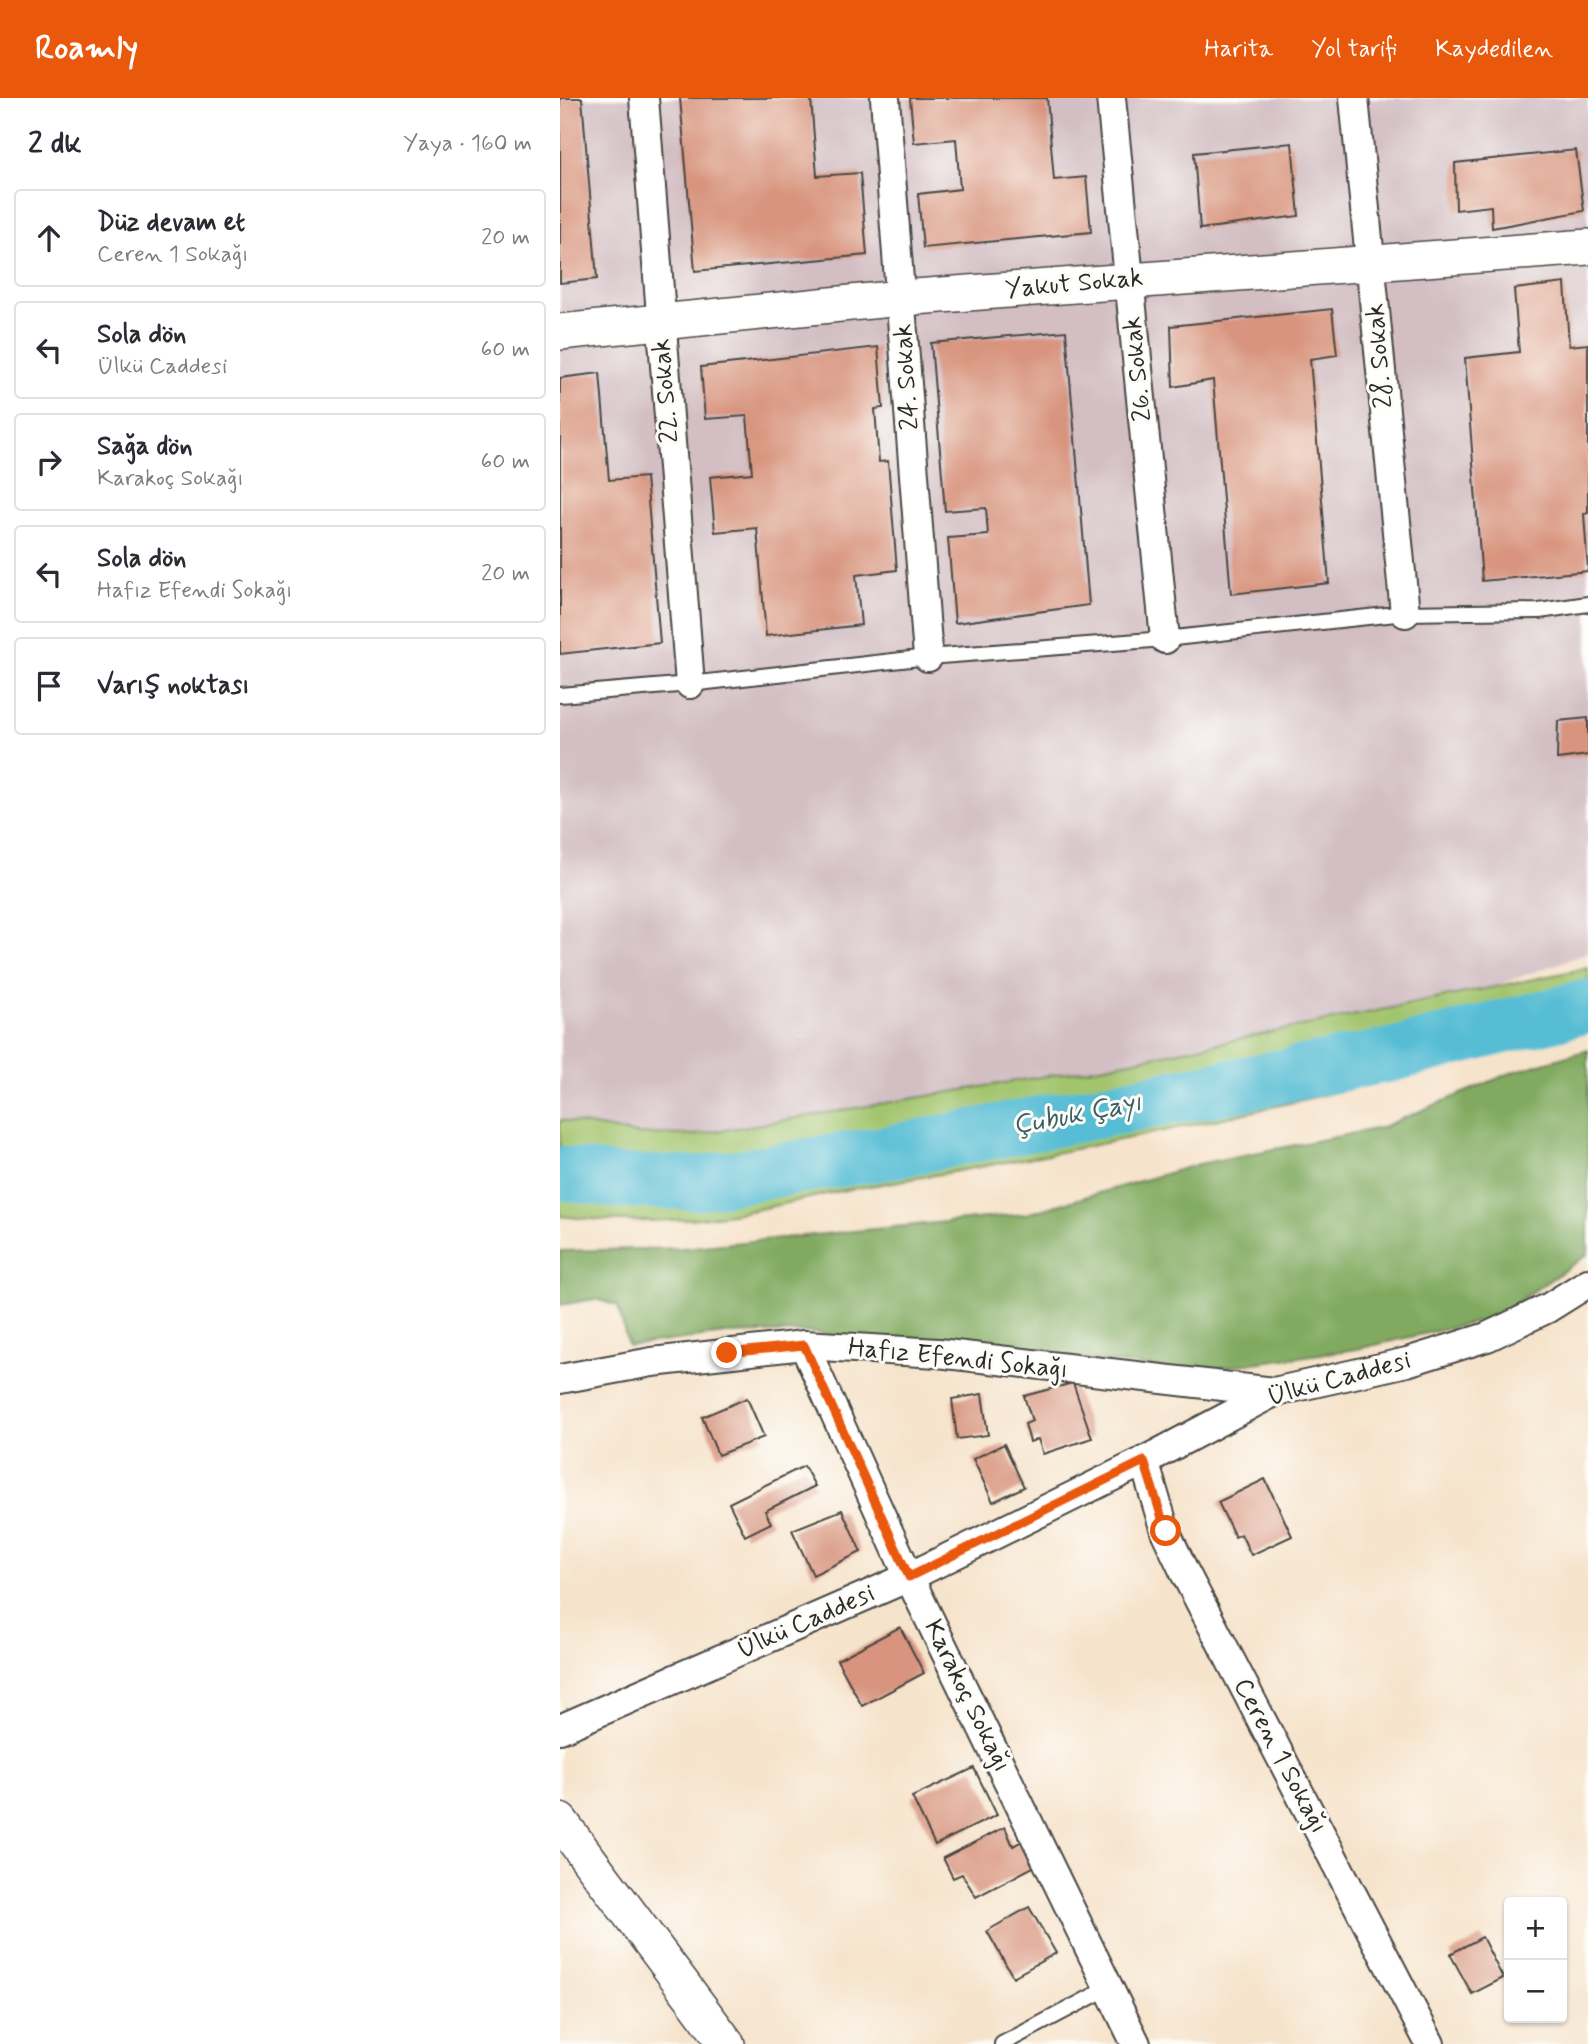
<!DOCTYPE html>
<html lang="tr">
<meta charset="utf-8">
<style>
body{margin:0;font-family:Mynerve,sans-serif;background:#f7f7f7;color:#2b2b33}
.controls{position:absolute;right:21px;bottom:21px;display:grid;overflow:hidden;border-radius:7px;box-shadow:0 2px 5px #0004}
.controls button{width:63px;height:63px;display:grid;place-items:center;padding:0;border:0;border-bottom:2px solid #e1e1e2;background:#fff;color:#2b2b33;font:35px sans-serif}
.stop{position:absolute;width:21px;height:21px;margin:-16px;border:5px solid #ea580c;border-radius:50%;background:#fff}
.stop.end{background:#ea580c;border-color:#fff;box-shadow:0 2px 7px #0008}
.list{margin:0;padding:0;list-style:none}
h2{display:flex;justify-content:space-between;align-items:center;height:91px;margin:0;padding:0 28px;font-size:30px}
h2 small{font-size:23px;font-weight:400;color:#7c7c81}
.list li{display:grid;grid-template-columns:46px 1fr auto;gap:21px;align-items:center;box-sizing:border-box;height:98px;margin:0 14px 14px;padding:0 14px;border:2px solid #e1e1e2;border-radius:7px}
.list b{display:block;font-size:26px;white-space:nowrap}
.list p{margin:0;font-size:23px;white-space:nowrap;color:#7c7c81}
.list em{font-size:23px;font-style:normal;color:#7c7c81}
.icon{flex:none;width:38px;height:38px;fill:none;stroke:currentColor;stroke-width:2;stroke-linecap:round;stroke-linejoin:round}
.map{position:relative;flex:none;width:1028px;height:1946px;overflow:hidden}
header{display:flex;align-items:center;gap:42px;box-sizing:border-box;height:98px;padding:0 35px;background:#ea580c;color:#fff}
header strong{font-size:33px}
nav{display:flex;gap:38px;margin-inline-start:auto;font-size:24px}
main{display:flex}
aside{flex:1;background:#fff}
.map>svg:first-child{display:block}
</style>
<header>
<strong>Roamly</strong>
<nav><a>Harita</a><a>Yol tarifi</a><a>Kaydedilen</a></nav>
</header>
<main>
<aside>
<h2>2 dk<small>Yaya · 160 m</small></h2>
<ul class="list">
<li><svg class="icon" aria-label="ahead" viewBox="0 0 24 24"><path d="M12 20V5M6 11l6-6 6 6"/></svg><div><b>Düz devam et</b><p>Ceren 1 Sokağı</p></div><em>20 m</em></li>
<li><svg class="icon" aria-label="left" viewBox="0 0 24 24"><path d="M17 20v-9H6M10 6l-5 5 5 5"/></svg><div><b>Sola dön</b><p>Ülkü Caddesi</p></div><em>60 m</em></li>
<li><svg class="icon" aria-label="right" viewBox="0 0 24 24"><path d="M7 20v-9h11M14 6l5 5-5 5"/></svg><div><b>Sağa dön</b><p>Karakoç Sokağı</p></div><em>60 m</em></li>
<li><svg class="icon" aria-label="left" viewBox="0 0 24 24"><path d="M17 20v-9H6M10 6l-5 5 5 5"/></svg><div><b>Sola dön</b><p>Hafız Efendi Sokağı</p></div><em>20 m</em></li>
<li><svg class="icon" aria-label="arrive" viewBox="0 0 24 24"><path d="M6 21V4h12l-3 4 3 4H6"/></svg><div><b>Varış noktası</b></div></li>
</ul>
</aside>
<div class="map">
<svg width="1028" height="1946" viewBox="0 0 1028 1946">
<rect width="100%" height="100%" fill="#fdfcf7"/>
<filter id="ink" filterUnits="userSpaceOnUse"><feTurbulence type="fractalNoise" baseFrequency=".0143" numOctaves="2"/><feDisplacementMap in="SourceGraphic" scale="14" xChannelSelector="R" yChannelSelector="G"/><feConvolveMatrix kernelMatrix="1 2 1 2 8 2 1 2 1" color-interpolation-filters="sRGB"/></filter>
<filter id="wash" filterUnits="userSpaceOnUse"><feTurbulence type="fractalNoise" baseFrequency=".00686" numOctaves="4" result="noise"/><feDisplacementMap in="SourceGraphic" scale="28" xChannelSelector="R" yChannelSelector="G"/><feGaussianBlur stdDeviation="1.57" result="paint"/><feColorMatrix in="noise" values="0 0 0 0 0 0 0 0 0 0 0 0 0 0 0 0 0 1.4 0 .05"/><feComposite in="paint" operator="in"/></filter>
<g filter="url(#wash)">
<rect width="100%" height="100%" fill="#f6e3cb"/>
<polygon fill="#d2bec3" points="0,0 1028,0 1028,855 841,921 137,1053 0,1038"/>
<path fill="#a2c46d" stroke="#66784c" stroke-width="2" d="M1028,870V929C968,947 909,961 849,976C668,1022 487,1059 304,1089C257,1096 211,1111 164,1117C109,1125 54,1125 0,1118V1022L77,1036L135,1037L546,968Z"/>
<polygon fill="#81aa60" stroke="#566a46" stroke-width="2" points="1028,952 1028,1156 934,1220 797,1251 635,1273 246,1234 166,1236 68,1248 58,1208 35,1201 0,1207 0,1153 122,1150 466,1116 639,1066 820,1030 953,974"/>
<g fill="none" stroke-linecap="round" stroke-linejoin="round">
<polyline stroke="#56bdd4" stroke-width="54" points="0,1075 54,1083 136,1085 319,1056 831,957 1028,908"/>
</g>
<g id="blocks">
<g fill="#d8947e">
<polygon points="0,0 22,0 37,181 0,185"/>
<polygon points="120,0 251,0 257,78 300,75 307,157 135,173"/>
<polygon points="350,0 487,0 494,82 526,79 531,134 363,150 358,96 400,91 396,41 354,45"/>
<polygon points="732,45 739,118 640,131 634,55"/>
<polygon points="1016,52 1024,113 932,130 931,108 896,112 895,65"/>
<polygon points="1005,185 1009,248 1028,246 1028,415 1024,416 1028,473 922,483 905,260 959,254 954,191"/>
<polygon points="772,211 777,257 750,261 769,485 671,496 653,282 613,289 611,228"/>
<polygon points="506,233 529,507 395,525 388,440 428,437 426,410 385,413 371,245"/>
<polygon points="318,249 323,310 315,311 319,364 328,363 337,472 296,477 301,527 206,538 197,430 155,434 150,379 192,375 187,318 145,321 141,269"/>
<polygon points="40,275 49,382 86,379 100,545 0,556 0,280"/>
<polygon points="1028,620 1028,657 997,661 998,623"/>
<polygon points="513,1285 532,1340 483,1356 478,1341 470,1344 465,1326 472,1323 464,1298"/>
<polygon points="422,1296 428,1337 397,1341 392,1301"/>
<polygon points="187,1300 204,1339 158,1357 142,1319"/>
<polygon points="444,1346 464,1389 433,1404 413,1361"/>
<polygon points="244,1368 255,1388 205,1413 211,1425 185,1438 169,1405"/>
<polygon points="705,1381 732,1438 691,1457 681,1436 675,1439 658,1404"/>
<polygon points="282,1412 301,1454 253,1477 232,1432"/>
<polygon points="340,1529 364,1575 302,1608 277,1562"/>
<polygon points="414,1670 437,1717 375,1747 352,1699"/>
<polygon points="445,1729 453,1748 464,1742 477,1767 416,1799 402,1776 393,1780 383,1760"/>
<polygon points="469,1809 496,1855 453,1879 427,1833"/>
<polygon points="922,1839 943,1880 912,1896 890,1856"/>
</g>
</g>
</g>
<g filter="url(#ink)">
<use href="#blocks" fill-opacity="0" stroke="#494743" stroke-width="2"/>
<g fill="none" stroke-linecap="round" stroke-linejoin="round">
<g stroke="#494743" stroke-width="18">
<g id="service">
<polyline points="0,597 130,586 368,559 605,541 845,515 979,513 1028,506"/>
<polyline points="442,1946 548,1890"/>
</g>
</g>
<g stroke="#494743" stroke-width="32">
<g id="minor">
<polyline points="84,0 130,586"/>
<polyline points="325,0 368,559"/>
<polyline points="551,0 605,541"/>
<polyline points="794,0 845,515"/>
<polyline points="244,1247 349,1479 576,1946"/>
<polyline points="0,1281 92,1264 244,1247 378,1255 714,1294"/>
<polyline points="584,1363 605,1433 624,1473 870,1946"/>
<polyline points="0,1631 349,1479 584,1363 714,1294 847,1264 927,1239 988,1210 1028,1185"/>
</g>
</g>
<g stroke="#494743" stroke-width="38">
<g id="tertiary">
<polyline points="0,234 341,200 1028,149"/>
<polyline points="0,1723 167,1946"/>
</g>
</g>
<use href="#service" stroke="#fff" stroke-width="14"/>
<use href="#minor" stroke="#fff" stroke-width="28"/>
<use href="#tertiary" stroke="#fff" stroke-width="35"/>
</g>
</g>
<g fill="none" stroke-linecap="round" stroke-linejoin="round" filter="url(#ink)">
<polyline stroke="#ea580c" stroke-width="9" points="167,1255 244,1247 349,1479 584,1363 606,1433"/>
</g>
<g text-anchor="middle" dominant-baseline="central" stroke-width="6" stroke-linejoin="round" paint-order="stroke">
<g font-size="26" fill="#2b2b2b" stroke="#fdfcf7">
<text transform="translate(514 186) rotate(-5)">Yakut Sokak</text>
<text transform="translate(820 258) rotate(-95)">28. Sokak</text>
<text transform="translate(578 271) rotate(-96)">26. Sokak</text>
<text transform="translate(347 279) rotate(-94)">24. Sokak</text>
<text transform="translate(106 293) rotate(-95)">22. Sokak</text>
<text transform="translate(398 1261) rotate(6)">Hafız Efendi Sokağı</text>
<text transform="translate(779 1281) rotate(-15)">Ülkü Caddesi</text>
<text transform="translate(246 1524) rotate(-24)">Ülkü Caddesi</text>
<text transform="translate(407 1598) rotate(64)">Karakoç Sokağı</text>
<text transform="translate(720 1658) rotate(62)">Ceren 1 Sokağı</text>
</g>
<g font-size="28" font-style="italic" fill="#3a5e66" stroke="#fdfcf7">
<text transform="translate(517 1017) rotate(-11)">Çubuk Çayı</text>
</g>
</g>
</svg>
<div class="controls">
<button>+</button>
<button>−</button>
</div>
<div class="stop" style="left:606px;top:1433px"></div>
<div class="stop end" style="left:167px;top:1255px"></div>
</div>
</main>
